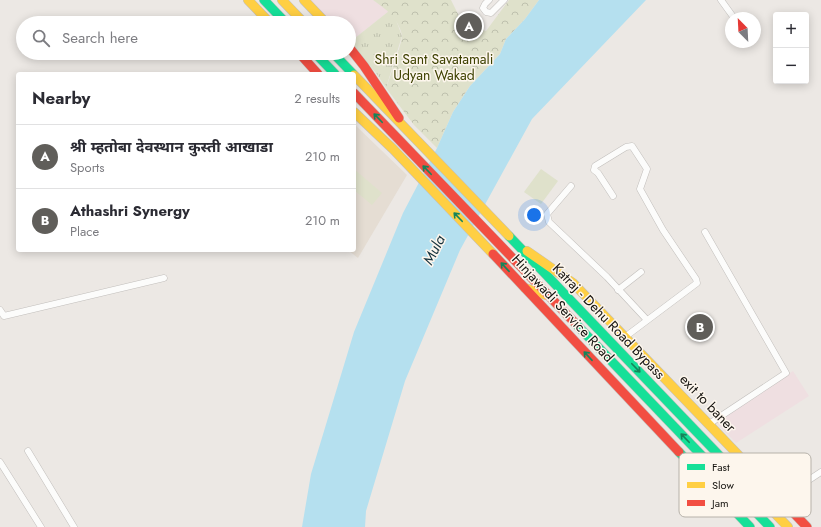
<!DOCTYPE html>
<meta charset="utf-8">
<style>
body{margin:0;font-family:Jost,"Noto Sans Devanagari",sans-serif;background:#f7f7f7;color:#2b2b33}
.controls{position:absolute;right:12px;top:12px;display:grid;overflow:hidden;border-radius:4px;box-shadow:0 2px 10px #0003}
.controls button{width:36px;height:36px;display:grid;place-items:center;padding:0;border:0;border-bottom:1px solid #e1e1e2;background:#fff;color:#2b2b33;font:20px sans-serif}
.compass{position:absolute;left:725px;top:12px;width:36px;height:36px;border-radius:50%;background:#fff;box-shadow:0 2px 10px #0003;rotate:336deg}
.you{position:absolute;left:534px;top:215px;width:14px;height:14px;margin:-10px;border:3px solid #fff;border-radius:50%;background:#1a73e8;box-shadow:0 0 0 6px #1a73e833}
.badge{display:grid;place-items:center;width:26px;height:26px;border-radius:50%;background:#605e5a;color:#fff;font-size:13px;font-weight:700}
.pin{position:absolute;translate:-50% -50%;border:2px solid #fff;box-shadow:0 1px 4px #0006}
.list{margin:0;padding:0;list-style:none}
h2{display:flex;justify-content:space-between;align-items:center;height:52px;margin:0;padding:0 16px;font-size:17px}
h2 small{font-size:13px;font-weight:400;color:#7c7c81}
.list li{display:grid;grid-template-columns:26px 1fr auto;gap:12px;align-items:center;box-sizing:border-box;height:64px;padding:0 16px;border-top:1px solid #e1e1e2}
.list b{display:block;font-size:15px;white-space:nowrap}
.list p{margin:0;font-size:13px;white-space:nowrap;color:#7c7c81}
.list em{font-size:13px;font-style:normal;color:#7c7c81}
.icon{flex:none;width:22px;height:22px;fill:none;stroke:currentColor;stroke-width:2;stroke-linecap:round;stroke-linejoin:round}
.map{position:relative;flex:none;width:821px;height:527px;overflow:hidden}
.search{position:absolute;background:#fff;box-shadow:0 2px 10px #0003;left:16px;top:16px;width:340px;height:44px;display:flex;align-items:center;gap:10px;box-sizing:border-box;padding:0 14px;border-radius:22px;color:#7c7c81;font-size:15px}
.panel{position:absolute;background:#fff;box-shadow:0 2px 10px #0003;left:16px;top:72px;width:340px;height:180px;border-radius:4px}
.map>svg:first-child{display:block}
</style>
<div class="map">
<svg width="821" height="527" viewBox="0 0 821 527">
<defs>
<pattern id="grass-tufts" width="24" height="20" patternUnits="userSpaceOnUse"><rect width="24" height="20" fill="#dfe1cb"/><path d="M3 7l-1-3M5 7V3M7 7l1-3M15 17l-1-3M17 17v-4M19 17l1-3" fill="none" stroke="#bec0ad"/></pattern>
<pattern id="park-crowns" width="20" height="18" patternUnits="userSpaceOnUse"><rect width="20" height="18" fill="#dfe1cb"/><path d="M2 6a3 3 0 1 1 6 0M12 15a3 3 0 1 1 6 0" fill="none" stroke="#bec0ad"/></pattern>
</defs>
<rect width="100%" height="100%" fill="#ece8e4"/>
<g fill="#efdfe1">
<polygon points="310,0 373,0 389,11 350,42 349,23 331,23"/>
<polygon points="793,371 809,396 736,443 716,422"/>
</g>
<polygon fill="#e5ddd3" points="354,124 407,175 358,258 348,250 354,250"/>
<polygon fill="url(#grass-tufts)" points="389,11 396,20 402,36 386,88 376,73 350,42"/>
<path fill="url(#park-crowns)" d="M373,0H451L461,20L458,29L462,35L469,37L477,33L480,29L486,31L509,0H539L525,19L506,39L500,54L470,86L453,112L437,148L414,125L386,88C389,80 403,40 402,35C398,18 386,9 373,0Z"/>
<g fill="#dfe1cb">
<circle cx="469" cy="26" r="9"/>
<polygon points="354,169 382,193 372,205 354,190"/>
<polygon points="541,169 558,181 541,204 524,192"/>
</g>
<polygon fill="#b5e0ef" points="539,0 646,0 532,119 460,250 405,381 366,511 365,527 302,527 311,474 354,332 403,213 437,148 453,112 470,86 500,54 506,39 525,19"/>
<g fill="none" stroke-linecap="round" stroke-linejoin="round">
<g stroke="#c2bfbc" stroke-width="7">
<g id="street">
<polyline points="489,0 485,4 483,8 486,12 491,13 504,0"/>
<polyline points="721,0 734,18"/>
<polyline points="571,186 547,214 549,222 607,277 647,320"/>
<polyline points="613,196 598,173 594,170 595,166 626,147 632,146 647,169 640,189 663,230 696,279 697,283 625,337"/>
<polyline points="705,232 786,373 709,424"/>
<polyline points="618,290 641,272"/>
<polyline points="0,310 4,316 164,278"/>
<polyline points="28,451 74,527"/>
<polyline points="0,462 41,527"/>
<polyline points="780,499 821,472"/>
</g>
</g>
<g stroke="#c2bfbc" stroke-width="10">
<g id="fast">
<polyline points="264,0 286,23"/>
<polyline points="315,53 335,74"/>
<polyline points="333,53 353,74"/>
<polyline points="509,236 737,474"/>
<polyline points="575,323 770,527"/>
<polyline points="679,452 750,527"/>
</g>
</g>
<g stroke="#c2bfbc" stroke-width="10">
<g id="slow">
<polyline points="248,0 270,23"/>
<polyline points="282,0 304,23"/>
<polyline points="304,0 326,23"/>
<polyline points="354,75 509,236"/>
<polyline points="354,112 393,149 493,254"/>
<polyline points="527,251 573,283 768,486"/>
<polyline points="525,288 546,295"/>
<polyline points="737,474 788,527"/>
</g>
</g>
<g stroke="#c2bfbc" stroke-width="10">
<g id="jam">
<polyline points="349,47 364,66 399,118"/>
<polyline points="299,53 318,74"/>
<polyline points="354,93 575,323"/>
<polyline points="493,254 679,452"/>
<polyline points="768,486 807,527"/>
</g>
</g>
<use href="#street" stroke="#fcfcfb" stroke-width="6"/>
<use href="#fast" stroke="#16e098" stroke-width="9"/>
<use href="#slow" stroke="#ffcf43" stroke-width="9"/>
<use href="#jam" stroke="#f24e42" stroke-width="9"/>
</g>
<defs><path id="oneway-shaft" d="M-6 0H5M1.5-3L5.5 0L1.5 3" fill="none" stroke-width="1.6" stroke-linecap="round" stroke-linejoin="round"/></defs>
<g stroke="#16845a">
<use href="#oneway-shaft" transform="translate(378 118) rotate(-134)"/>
<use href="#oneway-shaft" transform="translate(427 170) rotate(-134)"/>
<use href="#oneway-shaft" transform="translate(458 217) rotate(-134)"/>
<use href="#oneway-shaft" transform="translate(505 267) rotate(-133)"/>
<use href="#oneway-shaft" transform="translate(588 356) rotate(-133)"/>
<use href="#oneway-shaft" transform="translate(636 368) rotate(46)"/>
<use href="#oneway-shaft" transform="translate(685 438) rotate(-134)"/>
</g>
<g text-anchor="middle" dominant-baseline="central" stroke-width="3" stroke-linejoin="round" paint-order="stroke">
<g font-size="14" fill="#3d4100" stroke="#fdf6ed">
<text x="434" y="59">Shri Sant Savatamali<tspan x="434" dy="16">Udyan Wakad</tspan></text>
</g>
<g font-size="14" fill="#15130f" stroke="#fdf6ed">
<text transform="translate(563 308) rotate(47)">Hinjawadi Service Road</text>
<text transform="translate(609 321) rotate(46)">Katraj - Dehu Road Bypass</text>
<text transform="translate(708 403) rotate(46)">exit to baner</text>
</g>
<g font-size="15" font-style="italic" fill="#13313c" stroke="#fdf6ed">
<text transform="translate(434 250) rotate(-63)">Mula</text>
</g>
</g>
<rect x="679" y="453" width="132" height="64" rx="6" fill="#fdf6ed" stroke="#b7b2aa" stroke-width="1"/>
<rect x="687" y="464" width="18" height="6" fill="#16e098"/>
<rect x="687" y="482" width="18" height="6" fill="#ffcf43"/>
<rect x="687" y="500" width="18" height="6" fill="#f24e42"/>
<g font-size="11" fill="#15130f">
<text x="712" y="471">Fast</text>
<text x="712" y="489">Slow</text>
<text x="712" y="507">Jam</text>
</g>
</svg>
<div class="controls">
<button>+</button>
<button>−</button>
</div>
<svg class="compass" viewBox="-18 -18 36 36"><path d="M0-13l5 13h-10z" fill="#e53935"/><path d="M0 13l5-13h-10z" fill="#7c7c81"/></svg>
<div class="you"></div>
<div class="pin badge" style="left:469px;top:26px">A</div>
<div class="pin badge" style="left:700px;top:327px">B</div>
<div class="search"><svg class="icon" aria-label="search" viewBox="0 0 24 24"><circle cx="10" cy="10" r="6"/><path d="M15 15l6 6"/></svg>Search here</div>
<section class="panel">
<h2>Nearby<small>2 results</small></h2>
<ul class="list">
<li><span class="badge">A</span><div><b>श्री म्हतोबा देवस्थान कुस्ती आखाडा</b><p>Sports</p></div><em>210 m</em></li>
<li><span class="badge">B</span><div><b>Athashri Synergy</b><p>Place</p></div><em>210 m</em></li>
</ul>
</section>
</div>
